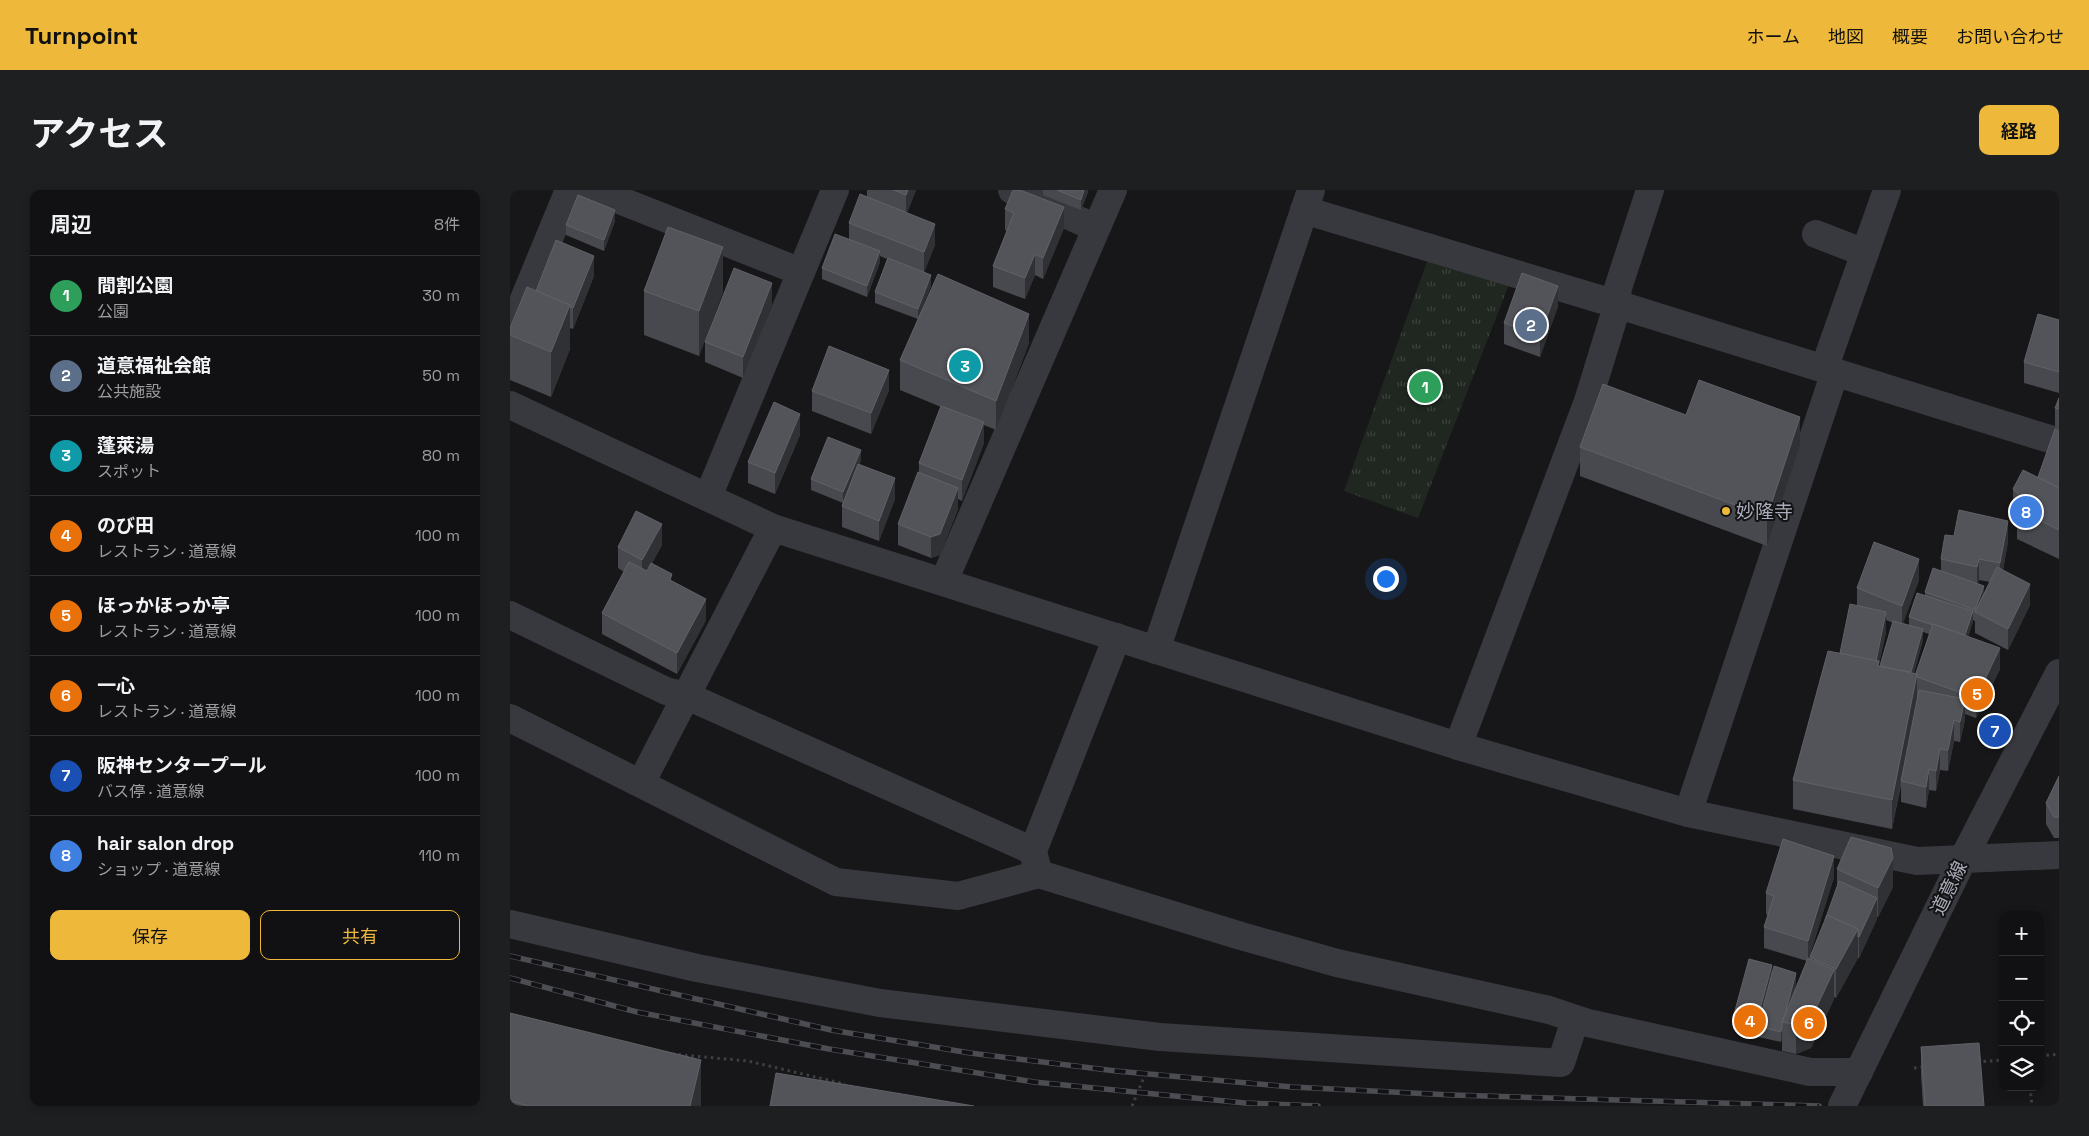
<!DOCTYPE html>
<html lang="ja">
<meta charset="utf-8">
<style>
body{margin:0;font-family:"Space Grotesk","Noto Sans JP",sans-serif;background:#1e1f21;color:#f1f3f6}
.controls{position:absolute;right:15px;bottom:15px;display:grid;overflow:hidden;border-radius:10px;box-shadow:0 2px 8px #0003}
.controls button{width:45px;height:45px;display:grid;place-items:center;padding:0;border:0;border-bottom:1px solid #303133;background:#111113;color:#f1f3f6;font:25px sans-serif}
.you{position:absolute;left:875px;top:388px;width:18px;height:18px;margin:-12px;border:4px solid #fff;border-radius:50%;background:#1a73e8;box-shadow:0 0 0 8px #1a73e833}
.badge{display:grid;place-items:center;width:32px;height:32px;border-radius:50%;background:#eeb93a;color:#fff;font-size:16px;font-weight:700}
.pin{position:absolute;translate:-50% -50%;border:2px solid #fff;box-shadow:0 1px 5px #0006}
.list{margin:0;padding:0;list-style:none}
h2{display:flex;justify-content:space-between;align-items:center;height:65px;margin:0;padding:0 20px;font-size:21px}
h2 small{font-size:16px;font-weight:400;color:#9c9da0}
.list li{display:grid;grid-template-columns:32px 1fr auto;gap:15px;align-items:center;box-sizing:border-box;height:80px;padding:0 20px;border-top:1px solid #303133}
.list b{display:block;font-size:19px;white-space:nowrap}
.list p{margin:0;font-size:16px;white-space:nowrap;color:#9c9da0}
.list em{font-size:16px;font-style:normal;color:#9c9da0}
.actions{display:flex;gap:10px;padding:15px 20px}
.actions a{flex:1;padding:11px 0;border:1px solid #eeb93a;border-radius:10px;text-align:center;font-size:18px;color:#eeb93a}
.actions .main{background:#eeb93a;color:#111}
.icon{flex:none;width:28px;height:28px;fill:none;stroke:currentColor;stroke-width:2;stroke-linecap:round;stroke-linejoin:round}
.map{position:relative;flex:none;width:1549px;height:916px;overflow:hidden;border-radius:10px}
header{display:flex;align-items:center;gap:30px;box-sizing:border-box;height:70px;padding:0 25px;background:#eeb93a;color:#111}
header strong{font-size:24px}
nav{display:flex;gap:28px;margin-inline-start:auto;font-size:18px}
.intro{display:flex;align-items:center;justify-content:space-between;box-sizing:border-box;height:120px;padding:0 30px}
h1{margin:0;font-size:35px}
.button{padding:12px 22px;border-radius:10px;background:#eeb93a;color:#111;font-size:18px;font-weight:700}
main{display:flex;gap:30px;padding:0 30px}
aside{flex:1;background:#111113;border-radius:10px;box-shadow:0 2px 8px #0003}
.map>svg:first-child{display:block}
</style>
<header>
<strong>Turnpoint</strong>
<nav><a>ホーム</a><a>地図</a><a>概要</a><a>お問い合わせ</a></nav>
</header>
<div class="intro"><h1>アクセス</h1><a class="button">経路</a></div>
<main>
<aside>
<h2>周辺<small>8件</small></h2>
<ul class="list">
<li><span class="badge" style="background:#2e9e5b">1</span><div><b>間割公園</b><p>公園</p></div><em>30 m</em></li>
<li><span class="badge" style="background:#5c6f8a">2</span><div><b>道意福祉会館</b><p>公共施設</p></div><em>50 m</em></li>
<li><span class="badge" style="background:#0f9aa8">3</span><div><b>蓬萊湯</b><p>スポット</p></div><em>80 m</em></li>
<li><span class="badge" style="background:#e8710a">4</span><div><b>のび田</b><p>レストラン · 道意線</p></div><em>100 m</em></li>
<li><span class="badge" style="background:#e8710a">5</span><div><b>ほっかほっか亭</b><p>レストラン · 道意線</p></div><em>100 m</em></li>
<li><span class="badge" style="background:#e8710a">6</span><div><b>一心</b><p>レストラン · 道意線</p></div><em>100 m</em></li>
<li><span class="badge" style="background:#1a4fb4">7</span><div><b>阪神センタープール</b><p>バス停 · 道意線</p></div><em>100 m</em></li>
<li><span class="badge" style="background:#3f7fe0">8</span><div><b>hair salon drop</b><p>ショップ · 道意線</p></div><em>110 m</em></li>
</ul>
<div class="actions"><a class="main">保存</a><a>共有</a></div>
</aside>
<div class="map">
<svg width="1549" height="916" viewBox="0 0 1549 916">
<defs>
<pattern id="park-tufts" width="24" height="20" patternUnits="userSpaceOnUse" patternTransform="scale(1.25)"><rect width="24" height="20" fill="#1f2720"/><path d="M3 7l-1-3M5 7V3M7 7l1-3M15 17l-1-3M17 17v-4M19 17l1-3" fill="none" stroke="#3d443e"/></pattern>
</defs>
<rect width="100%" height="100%" fill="#171719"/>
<polygon fill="url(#park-tufts)" points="918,69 1000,92 908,328 834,301"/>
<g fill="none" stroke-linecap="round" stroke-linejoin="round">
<g stroke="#3e4045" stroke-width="3" stroke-dasharray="2.5 4" stroke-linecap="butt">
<polyline points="162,864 238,871 335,894"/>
<polyline points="1530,866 1549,864"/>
<polyline points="1467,872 1493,870"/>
<polyline points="1404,878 1414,877"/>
<polyline points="1520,897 1522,916"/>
<polyline points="622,916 637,880"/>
</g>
<g stroke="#38393e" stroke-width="28">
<polyline points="84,0 291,82"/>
<polyline points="502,0 586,38"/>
<polyline points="794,20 1106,114 1549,252"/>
<polyline points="1306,44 1355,63"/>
<polyline points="0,143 59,0"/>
<polyline points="1314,179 1377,0"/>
<polyline points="0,215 263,338 948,556 1178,623 1407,671 1549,665"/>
<polyline points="198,307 325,0"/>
<polyline points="434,391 603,0"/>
<polyline points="0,425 156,501 177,506 523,661"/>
<polyline points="646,460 801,0"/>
<polyline points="0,528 326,692 448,706 529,684 731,746 827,773 1039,820 1078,833 1300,882 1349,882"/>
<polyline points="948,556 1078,211 1105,123 1108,98 1140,0"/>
<polyline points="131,593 263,338"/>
<polyline points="1178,623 1325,182"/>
<polyline points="527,678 523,661 607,447"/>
<polyline points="0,734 187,778 370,813 650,847 1051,873 1065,830"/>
</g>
<polyline stroke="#38393e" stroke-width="28" points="1332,916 1452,671 1549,483"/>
<g stroke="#4b4d53" stroke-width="5.5">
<g id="rail">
<polyline points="0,766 321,840 460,863 606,881 782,897 942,905 1309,916"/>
<polyline points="0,788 127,822 319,859 524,892 735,913 808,916"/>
</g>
</g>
<use href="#rail" stroke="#121214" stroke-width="4" stroke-dasharray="11" stroke-linecap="butt"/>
</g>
<g fill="#48494e" fill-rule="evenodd">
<polygon points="357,0 406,0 397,23 425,55 414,82 421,96 411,121 519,153 486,240 474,235 474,253 452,311 448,309 448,319 430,365 421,368 388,355 388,334 409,283 409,273 431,217 390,200 390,170 408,129 365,113 365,102 377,69 370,66 370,72 357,107 312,89 312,78 339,49 339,33 357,7"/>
<polygon points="533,0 578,0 578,2 571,20 533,5"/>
<polygon points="495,19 554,38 533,89 525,85 515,109 483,97 483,76 497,41 495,40"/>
<polygon points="105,31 94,61 56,45 56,35"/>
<polygon points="84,86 63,139 60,138 60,159 41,207 0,190 0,138"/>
<polygon points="134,101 213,102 189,166 134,145"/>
<polygon points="262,114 233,188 195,172 195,152"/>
<polygon points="1048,116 1030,167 994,154 994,133"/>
<polygon points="1549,130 1549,203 1514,193 1514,172"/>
<polygon points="379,200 361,244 302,221 302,201"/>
<polygon points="1549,208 1549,240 1545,239 1545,218"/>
<polygon points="1176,225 1290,256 1257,356 1070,286 1070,257"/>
<polygon points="1549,241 1549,369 1507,349 1507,332 1503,328 1503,299 1528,287"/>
<polygon points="290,245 265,304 238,293 238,272"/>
<polygon points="351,271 349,274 385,309 369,351 332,337 332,316 333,313 301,300 301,289"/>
<path d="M1444,346L1498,352L1493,380L1520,415L1498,460L1465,443V431L1463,430L1458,447L1490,479L1466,528L1455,524V530L1450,552L1444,551L1438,581L1430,580L1426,601L1419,600L1416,618L1391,612V595L1382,639L1283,619V590L1347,415V398L1409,390L1393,433L1399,435V427L1415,405V402L1431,381V369ZM1469,390L1480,392L1474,404L1468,394ZM1376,430L1383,433L1370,476H1369V474L1376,442ZM1413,442L1419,444L1406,483H1404L1413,450Z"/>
<polygon points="152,355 142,373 162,392 196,430 167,484 92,444 92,423 114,382 108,378 108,357"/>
<polygon points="1549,586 1549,648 1544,648 1536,634 1536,613"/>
<polygon points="1327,679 1383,697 1368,727 1367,727 1367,729 1349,768 1348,768 1326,808 1324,807 1324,809 1301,858 1286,864 1272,861 1272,847 1271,852 1248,847 1248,836 1246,845 1223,839 1223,828 1262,786 1286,793 1283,805 1297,771 1254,758 1254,737 1258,725 1256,724 1256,703 1324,687 1299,768 1300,769 1300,767 1315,730 1327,697"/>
<polygon points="0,823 191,915 190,916 0,916"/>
<polygon points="1411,857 1474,916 1413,916 1411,886"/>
</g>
<g fill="#303134">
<polygon points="398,0 406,0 396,25 396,5"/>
<polygon points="574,0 578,0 578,2 571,20 571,10"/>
<polygon points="554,17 554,38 533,89 533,68"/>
<polygon points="105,20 105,31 94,61 94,50"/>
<polygon points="425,34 425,55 414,83 414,62"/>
<polygon points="213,57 213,102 189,166 189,121"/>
<polygon points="370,61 370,72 357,107 357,96"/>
<polygon points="525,64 525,85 515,109 515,88"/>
<polygon points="84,66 84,86 63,139 63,118"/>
<polygon points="421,85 421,96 408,129 408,119"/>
<polygon points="262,93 262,114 233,188 233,167"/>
<polygon points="1048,96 1048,116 1030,167 1030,146"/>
<polygon points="60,115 60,159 41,207 41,162"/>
<polygon points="519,124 519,153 486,240 486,211"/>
<polygon points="379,180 379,200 361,244 361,223"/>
<polygon points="290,224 290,245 265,304 265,283"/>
<polygon points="1290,227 1290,256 1257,356 1257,327"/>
<polygon points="474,232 474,253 452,311 452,290"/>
<polygon points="351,260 351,271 333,313 333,302"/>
<polygon points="385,288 385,309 369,351 369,331"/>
<polygon points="448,298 448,319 430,365 421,368 421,347"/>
<polygon points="1498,331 1498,352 1490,394 1490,373"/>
<polygon points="152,334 152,355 132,391 132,370"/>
<polygon points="1409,369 1409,390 1392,436 1392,416"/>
<polygon points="1469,369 1469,390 1467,397 1467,377"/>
<polygon points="1520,394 1520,415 1498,460 1498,439"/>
<polygon points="1474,396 1474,407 1465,420"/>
<polygon points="196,409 196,430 167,484 167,463"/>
<polygon points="1463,421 1463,432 1455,456 1455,445"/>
<polygon points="1376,422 1376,442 1369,474 1369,500 1364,478"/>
<polygon points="1413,439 1413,450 1398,503 1398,493"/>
<polygon points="1490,458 1490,479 1466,528 1466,508"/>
<polygon points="1407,484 1407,513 1391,591 1382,639 1382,610"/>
<polygon points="1455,509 1455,530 1450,552 1450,532"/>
<polygon points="1444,530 1444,551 1438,581 1438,560"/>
<polygon points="1430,559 1430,580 1426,601 1426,581"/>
<polygon points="1419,579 1419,600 1416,618 1416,597"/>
<polygon points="1324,666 1324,687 1298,771 1298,751"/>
<polygon points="1383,668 1383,697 1368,727 1368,698"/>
<polygon points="1367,708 1367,729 1349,768 1349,747"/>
<polygon points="1348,739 1348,768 1326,808 1326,779"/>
<polygon points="1262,775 1262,786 1246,845 1246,834"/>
<polygon points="1324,780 1324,809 1301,858 1286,864 1286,835"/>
<polygon points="1286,783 1286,793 1276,833 1273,832"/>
<polygon points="1272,836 1272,847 1271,852 1271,842"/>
<polygon points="191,870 191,915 190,916 180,916"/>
</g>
<g fill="#53545a" stroke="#606268">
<polygon points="384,0 398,0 396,5"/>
<polygon points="503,0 510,0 554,17 533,68 525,64 515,88 483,76 504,23 495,19"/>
<polygon points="547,0 574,0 571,10"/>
<polygon points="350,4 425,34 414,62 339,33"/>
<polygon points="68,5 105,20 94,50 56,35"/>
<polygon points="158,37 213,57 189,121 134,101"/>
<polygon points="325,44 370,61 357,96 312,78"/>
<polygon points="46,50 84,66 63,118 60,117 60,115 26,101"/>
<polygon points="378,68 421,85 408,119 365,102"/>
<polygon points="224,78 262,93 233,167 195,152"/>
<polygon points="1012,83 1048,96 1030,146 994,133"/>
<polygon points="428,84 519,124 486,211 390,170"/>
<polygon points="17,97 60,115 41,162 0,145 0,138"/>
<polygon points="1528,124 1549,130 1549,182 1514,172"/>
<polygon points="319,156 379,180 361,223 302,201"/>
<polygon points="1189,190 1290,227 1257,327 1070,257 1093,194 1176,225"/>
<polygon points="1549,208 1549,219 1545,218"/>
<polygon points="264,212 290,224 265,283 238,272"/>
<polygon points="431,216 474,232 452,290 409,273"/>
<polygon points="1545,239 1549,241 1549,298 1528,287"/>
<polygon points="318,247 351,260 333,302 301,289"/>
<polygon points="348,274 385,288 369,331 332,316"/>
<polygon points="1513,280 1549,298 1549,340 1507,319 1512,308 1503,299"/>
<polygon points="408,282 448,298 430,344 421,347 388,334"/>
<polygon points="1449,320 1498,331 1490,373 1469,369 1467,377 1431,369 1435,345 1444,346"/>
<polygon points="126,321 152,334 132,370 108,357"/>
<polygon points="1364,352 1409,369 1392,416 1347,398"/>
<polygon points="119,372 137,381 141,373 162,384 160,390 196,409 167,463 92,423"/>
<polygon points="1487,377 1520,394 1498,439 1465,422"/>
<polygon points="1423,378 1474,396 1465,420 1415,402"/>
<polygon points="1407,403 1463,421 1455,445 1423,434 1423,435 1399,427"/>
<polygon points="1340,414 1376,422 1366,471 1330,463"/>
<polygon points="1383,431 1413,439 1401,482 1370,476"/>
<polygon points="1423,434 1490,458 1466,508 1407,487 1407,484 1406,483"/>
<polygon points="1318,461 1369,471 1368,476 1407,484 1382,610 1283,590"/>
<polygon points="1409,500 1455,509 1450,532 1444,530 1438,560 1430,559 1426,581 1419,579 1416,597 1391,591"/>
<polygon points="1549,586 1549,627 1544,627 1536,613"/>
<polygon points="1341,647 1381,658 1383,668 1368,698 1327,679"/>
<polygon points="1273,649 1324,666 1298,751 1254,737 1264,706 1256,703"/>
<polygon points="1329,691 1367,708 1349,747 1348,747 1348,739 1317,725 1315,730"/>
<polygon points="1317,725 1348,739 1326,779 1300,767"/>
<polygon points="1298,768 1324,780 1301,829 1286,835 1272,832"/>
<polygon points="1239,769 1262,775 1246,834 1223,828"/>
<polygon points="1264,776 1286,783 1275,824 1272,832 1272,836 1271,842 1248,836"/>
<polygon points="0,823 191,870 180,916 19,916 0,911"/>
<polygon points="1469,853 1474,916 1415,916 1411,857"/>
<polygon points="266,883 464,916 260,916"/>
</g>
<circle fill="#eeb93a" stroke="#121214" stroke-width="2" cx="1216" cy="321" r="5"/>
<g text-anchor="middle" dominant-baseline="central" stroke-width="4" stroke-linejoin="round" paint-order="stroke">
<g font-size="19" fill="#a9adb9" stroke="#121214" text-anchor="start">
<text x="1226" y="321">妙隆寺</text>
</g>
<g font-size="19" fill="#a9adb9" stroke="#121214">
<text transform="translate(1439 698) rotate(-64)">道意線</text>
</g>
</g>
</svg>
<div class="controls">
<button>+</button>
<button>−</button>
<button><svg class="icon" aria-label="locate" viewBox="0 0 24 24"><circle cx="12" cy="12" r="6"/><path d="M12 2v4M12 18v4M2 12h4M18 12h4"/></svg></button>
<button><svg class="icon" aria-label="layers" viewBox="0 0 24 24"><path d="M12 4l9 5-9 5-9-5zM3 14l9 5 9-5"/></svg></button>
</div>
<div class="you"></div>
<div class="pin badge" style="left:915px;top:197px;background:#2e9e5b">1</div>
<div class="pin badge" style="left:1021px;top:135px;background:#5c6f8a">2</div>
<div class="pin badge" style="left:455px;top:176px;background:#0f9aa8">3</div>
<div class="pin badge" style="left:1240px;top:831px;background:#e8710a">4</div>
<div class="pin badge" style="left:1467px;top:504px;background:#e8710a">5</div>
<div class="pin badge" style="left:1299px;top:833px;background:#e8710a">6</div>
<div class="pin badge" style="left:1485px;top:541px;background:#1a4fb4">7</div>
<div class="pin badge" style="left:1516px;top:322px;background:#3f7fe0">8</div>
</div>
</main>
